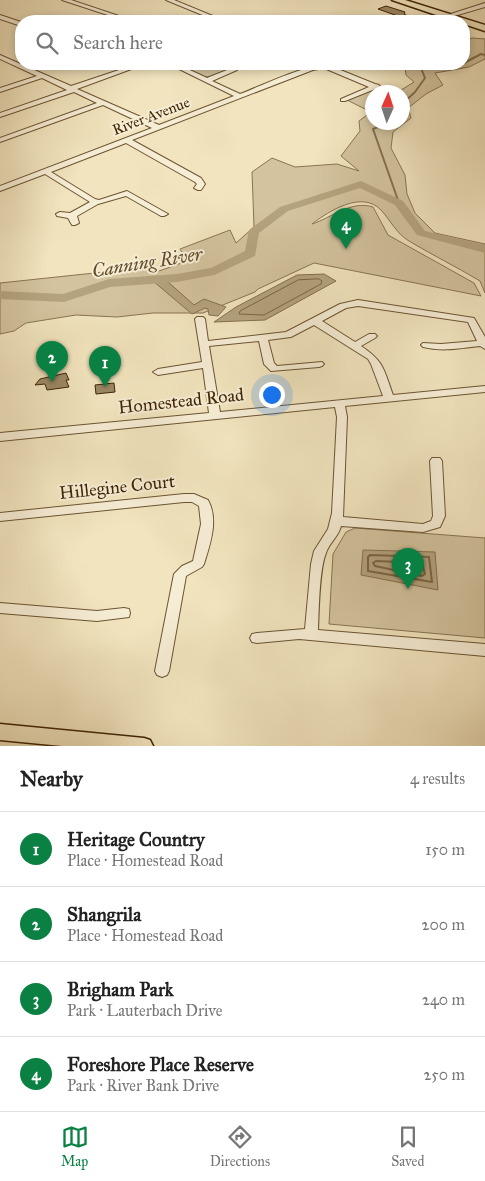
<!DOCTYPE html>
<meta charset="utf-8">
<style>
body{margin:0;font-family:"IM FELL Great Primer",serif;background:#f6f6f6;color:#222}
.compass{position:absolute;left:365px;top:85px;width:45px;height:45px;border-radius:50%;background:#fff;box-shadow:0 2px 8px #0003;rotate:3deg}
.you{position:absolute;left:271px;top:394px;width:18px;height:18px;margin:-12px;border:4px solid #fff;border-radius:50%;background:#1a73e8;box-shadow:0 0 0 8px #1a73e833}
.badge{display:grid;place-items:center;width:32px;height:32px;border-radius:50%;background:#0b8043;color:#fff;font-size:16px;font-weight:700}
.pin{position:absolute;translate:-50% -41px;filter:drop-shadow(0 1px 2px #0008)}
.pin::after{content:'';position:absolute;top:26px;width:18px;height:15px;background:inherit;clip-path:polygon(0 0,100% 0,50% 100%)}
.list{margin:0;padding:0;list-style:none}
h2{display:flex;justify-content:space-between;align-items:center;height:65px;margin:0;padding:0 20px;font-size:21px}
h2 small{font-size:16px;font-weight:400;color:#767676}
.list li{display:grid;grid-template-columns:32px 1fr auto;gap:15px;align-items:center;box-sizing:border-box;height:75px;padding:0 20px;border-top:1px solid #e0e0e0}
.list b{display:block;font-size:19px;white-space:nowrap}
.list p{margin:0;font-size:16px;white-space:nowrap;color:#767676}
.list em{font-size:16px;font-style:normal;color:#767676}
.icon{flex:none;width:28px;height:28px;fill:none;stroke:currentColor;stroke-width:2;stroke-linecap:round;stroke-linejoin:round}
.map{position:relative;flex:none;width:485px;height:746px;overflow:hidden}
.search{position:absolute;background:#fff;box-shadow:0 2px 8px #0003;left:15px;right:15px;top:15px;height:55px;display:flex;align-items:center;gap:12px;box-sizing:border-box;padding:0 18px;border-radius:20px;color:#767676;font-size:19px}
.sheet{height:365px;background:#fff}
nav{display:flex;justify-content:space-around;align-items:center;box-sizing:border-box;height:70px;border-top:1px solid #e0e0e0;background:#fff;font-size:14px;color:#767676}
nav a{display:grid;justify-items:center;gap:2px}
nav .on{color:#0b8043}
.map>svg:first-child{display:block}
</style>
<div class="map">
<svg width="485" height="746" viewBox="0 0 485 746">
<rect width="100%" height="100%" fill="#f1e4be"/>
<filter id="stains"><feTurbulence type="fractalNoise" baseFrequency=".004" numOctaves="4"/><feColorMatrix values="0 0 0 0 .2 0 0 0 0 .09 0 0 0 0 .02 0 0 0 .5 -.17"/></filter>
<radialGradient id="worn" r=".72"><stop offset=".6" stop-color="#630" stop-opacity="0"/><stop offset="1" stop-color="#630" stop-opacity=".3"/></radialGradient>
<g fill="#d3c39e" stroke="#897451">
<path d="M472,38L485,39V59L469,67L435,73L443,85L426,94L408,108L411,118L393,132L391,148L405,175L407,194L415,213L435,233L485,244V293L480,281C457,267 432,255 409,241C397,234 390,220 381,210C362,190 329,211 312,224C331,218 351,200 373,207L388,235L474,283L481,296L314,263L258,289L255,292L203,313H153L117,317L76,315L26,323L14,331L0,334V283L104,272L126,266L159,271L187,261L180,249L230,230L236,243L254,227L252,172L272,158L295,167L337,164L359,171L341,156L360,131L359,121L371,112L347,100L371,90L387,92H372V122H402V92H398L414,82L406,75L405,68L415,64H464V57L467,52L464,41Z"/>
<path d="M182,64H227L233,68C204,81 207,79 178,66Z"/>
<polygon points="355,528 485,538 485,638 329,624 333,554 346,532"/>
</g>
<g fill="#b4a37f" stroke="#85704e">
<polygon points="324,274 336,281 265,320 214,322 236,307 297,275"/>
<polygon points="153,281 167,281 194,305 204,299 226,307 218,316 209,315 208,309 205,308 192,314"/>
<polygon points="363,550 435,552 438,590 361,575"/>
</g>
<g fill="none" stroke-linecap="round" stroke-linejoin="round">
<polygon stroke="#7a6442" stroke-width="1" points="319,279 322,281 321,284 264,315 239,314 240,311 298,280"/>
<g stroke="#7a6442" stroke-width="2">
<polygon points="370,555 429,557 432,582 368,571 368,557"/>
<polygon points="376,561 422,563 425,574 422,576 375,566 373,563"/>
</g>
<g stroke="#85704e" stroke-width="2">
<polyline points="464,63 481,54 485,55"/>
<polyline points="402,104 415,92 425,78 421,68 460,64"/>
<polyline points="391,122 373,129 399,203"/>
</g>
<polygon fill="#b4a37f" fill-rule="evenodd" points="361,181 403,201 425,231 485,245 485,253 417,235 395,205 360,188 288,211 259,233 255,256 214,275 177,282 110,287 64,302 0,299 0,291 63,294 109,279 177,274 211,268 245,251 249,230 280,207"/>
</g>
<g fill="#9c8865" stroke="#3f2404">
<polygon points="386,6 405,12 404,14 410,17 409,20 378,9"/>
<polygon points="66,373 69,380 66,380 69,387 47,390 45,384 35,385 40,379"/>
<polygon points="114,383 115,392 96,394 95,385"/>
</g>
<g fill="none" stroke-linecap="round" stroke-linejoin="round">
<g stroke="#6c5432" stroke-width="2">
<g id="minor">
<polygon points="62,0 71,0 134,21 126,21"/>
<polygon points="166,0 174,0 225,21 217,21"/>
<polygon points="485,3 485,7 437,21 429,21"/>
<polygon points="0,15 21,22 21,26 0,19"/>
<polygon points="343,16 363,21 327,21"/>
<path d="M0,55L71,86L137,64H145L77,89L159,125L234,96L169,64H177L207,78L232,68L227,64H234L239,67L237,70L212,81L240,94C261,86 308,63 328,65L375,84L379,85L380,87L388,90L391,89L394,91L393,92H382L375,89L345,101H341V99L369,87L324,68L313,70L132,140L201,178L205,184L201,190H198L194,188L197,184L195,182L126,143L51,172L95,199L99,200L127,191L168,214L164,216H161L126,196L98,204L77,216L79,223L75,225H72L68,218L57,216L56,214L60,212L70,213L90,202L45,174L0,191V186L152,128L103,105L0,142V138L97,103L74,92L0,117V113L67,90L42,78L0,92V88L37,76L0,59Z"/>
<path d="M358,300L474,318L485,337V349L480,346C461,348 442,352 423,347L421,345L423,343L441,344L477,341L468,322L358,306L346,308L322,321L355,342L369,334H375L377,336L375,338L361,346C384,361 384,370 393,395L485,386V392L345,406L347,417L343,517L423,524L431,521L433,516L430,461L432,458H440L442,461L445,516L440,527L423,532L341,526C339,536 329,543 326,553C319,570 319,610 318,630L485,644V656L299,639L257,643L252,642L250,638L252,634L257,633L305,629L311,564L314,551L328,529L332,513L337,417L335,407L0,441V433L209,413L203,368L158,375L153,372L158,369L202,362L195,319L197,317H203L205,319L208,341L286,332L340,304ZM314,325L368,359L371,364L383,396L220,412L209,346L259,341L264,364L271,371L319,367L322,366L324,364L322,362L277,366L274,363L268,340L291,337Z"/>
<path d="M184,494H194L208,500C219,520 210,544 204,564L202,567L186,576L169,671L167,675L162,677L157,675L155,671L174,574L182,566L193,561L201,524L199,506L192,502H184L0,521V513Z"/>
<polygon points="0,603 97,611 124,608 129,609 130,613 129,617 97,621 0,613"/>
</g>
</g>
<g stroke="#3f2404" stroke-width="3">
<polygon id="major" points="0,724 144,738 150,740 153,746 62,746 0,740"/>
</g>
<g stroke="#3f2404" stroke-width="3">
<polygon id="highway" points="392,0 405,0 485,25 485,31 464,24 464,21 454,21"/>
</g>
<use href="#minor" fill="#f6edd5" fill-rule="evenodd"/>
<use href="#major" fill="#f1e4be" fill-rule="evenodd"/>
<use href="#highway" fill="#f1e4be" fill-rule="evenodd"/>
</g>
<g text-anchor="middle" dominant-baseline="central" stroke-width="4" stroke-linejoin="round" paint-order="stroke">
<g font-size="15" fill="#3f2404" stroke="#f6edd5">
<text transform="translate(151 116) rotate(-21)">River Avenue</text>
</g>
<g font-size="18" fill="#3f2404" stroke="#f6edd5">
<text transform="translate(181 401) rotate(-6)">Homestead Road</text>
<text transform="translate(117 487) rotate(-6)">Hillegine Court</text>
</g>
<g font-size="19" font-style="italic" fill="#624a29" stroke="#f6edd5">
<text transform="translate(147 262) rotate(-9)">Canning River</text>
</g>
</g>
<rect width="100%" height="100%" filter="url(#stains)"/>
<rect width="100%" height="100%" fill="url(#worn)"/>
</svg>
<svg class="compass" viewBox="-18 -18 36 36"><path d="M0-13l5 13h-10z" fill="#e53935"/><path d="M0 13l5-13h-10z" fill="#767676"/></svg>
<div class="you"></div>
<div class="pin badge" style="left:105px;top:387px">1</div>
<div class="pin badge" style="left:52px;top:382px">2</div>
<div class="pin badge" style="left:408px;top:589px">3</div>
<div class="pin badge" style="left:346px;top:249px">4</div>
<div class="search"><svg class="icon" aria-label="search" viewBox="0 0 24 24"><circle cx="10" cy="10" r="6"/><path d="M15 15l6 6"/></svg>Search here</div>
</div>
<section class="sheet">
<h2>Nearby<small>4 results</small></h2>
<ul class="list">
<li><span class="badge">1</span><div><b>Heritage Country</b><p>Place · Homestead Road</p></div><em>150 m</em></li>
<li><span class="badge">2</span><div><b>Shangrila</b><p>Place · Homestead Road</p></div><em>200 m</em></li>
<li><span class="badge">3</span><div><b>Brigham Park</b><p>Park · Lauterbach Drive</p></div><em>240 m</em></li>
<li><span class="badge">4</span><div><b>Foreshore Place Reserve</b><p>Park · River Bank Drive</p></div><em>250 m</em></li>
</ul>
</section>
<nav>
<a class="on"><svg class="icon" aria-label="map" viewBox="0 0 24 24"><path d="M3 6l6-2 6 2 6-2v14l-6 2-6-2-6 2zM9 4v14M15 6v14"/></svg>Map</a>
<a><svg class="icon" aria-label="directions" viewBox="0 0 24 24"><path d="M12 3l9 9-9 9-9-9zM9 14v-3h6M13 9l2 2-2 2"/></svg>Directions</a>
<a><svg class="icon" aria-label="saved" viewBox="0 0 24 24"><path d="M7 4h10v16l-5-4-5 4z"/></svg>Saved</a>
</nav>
